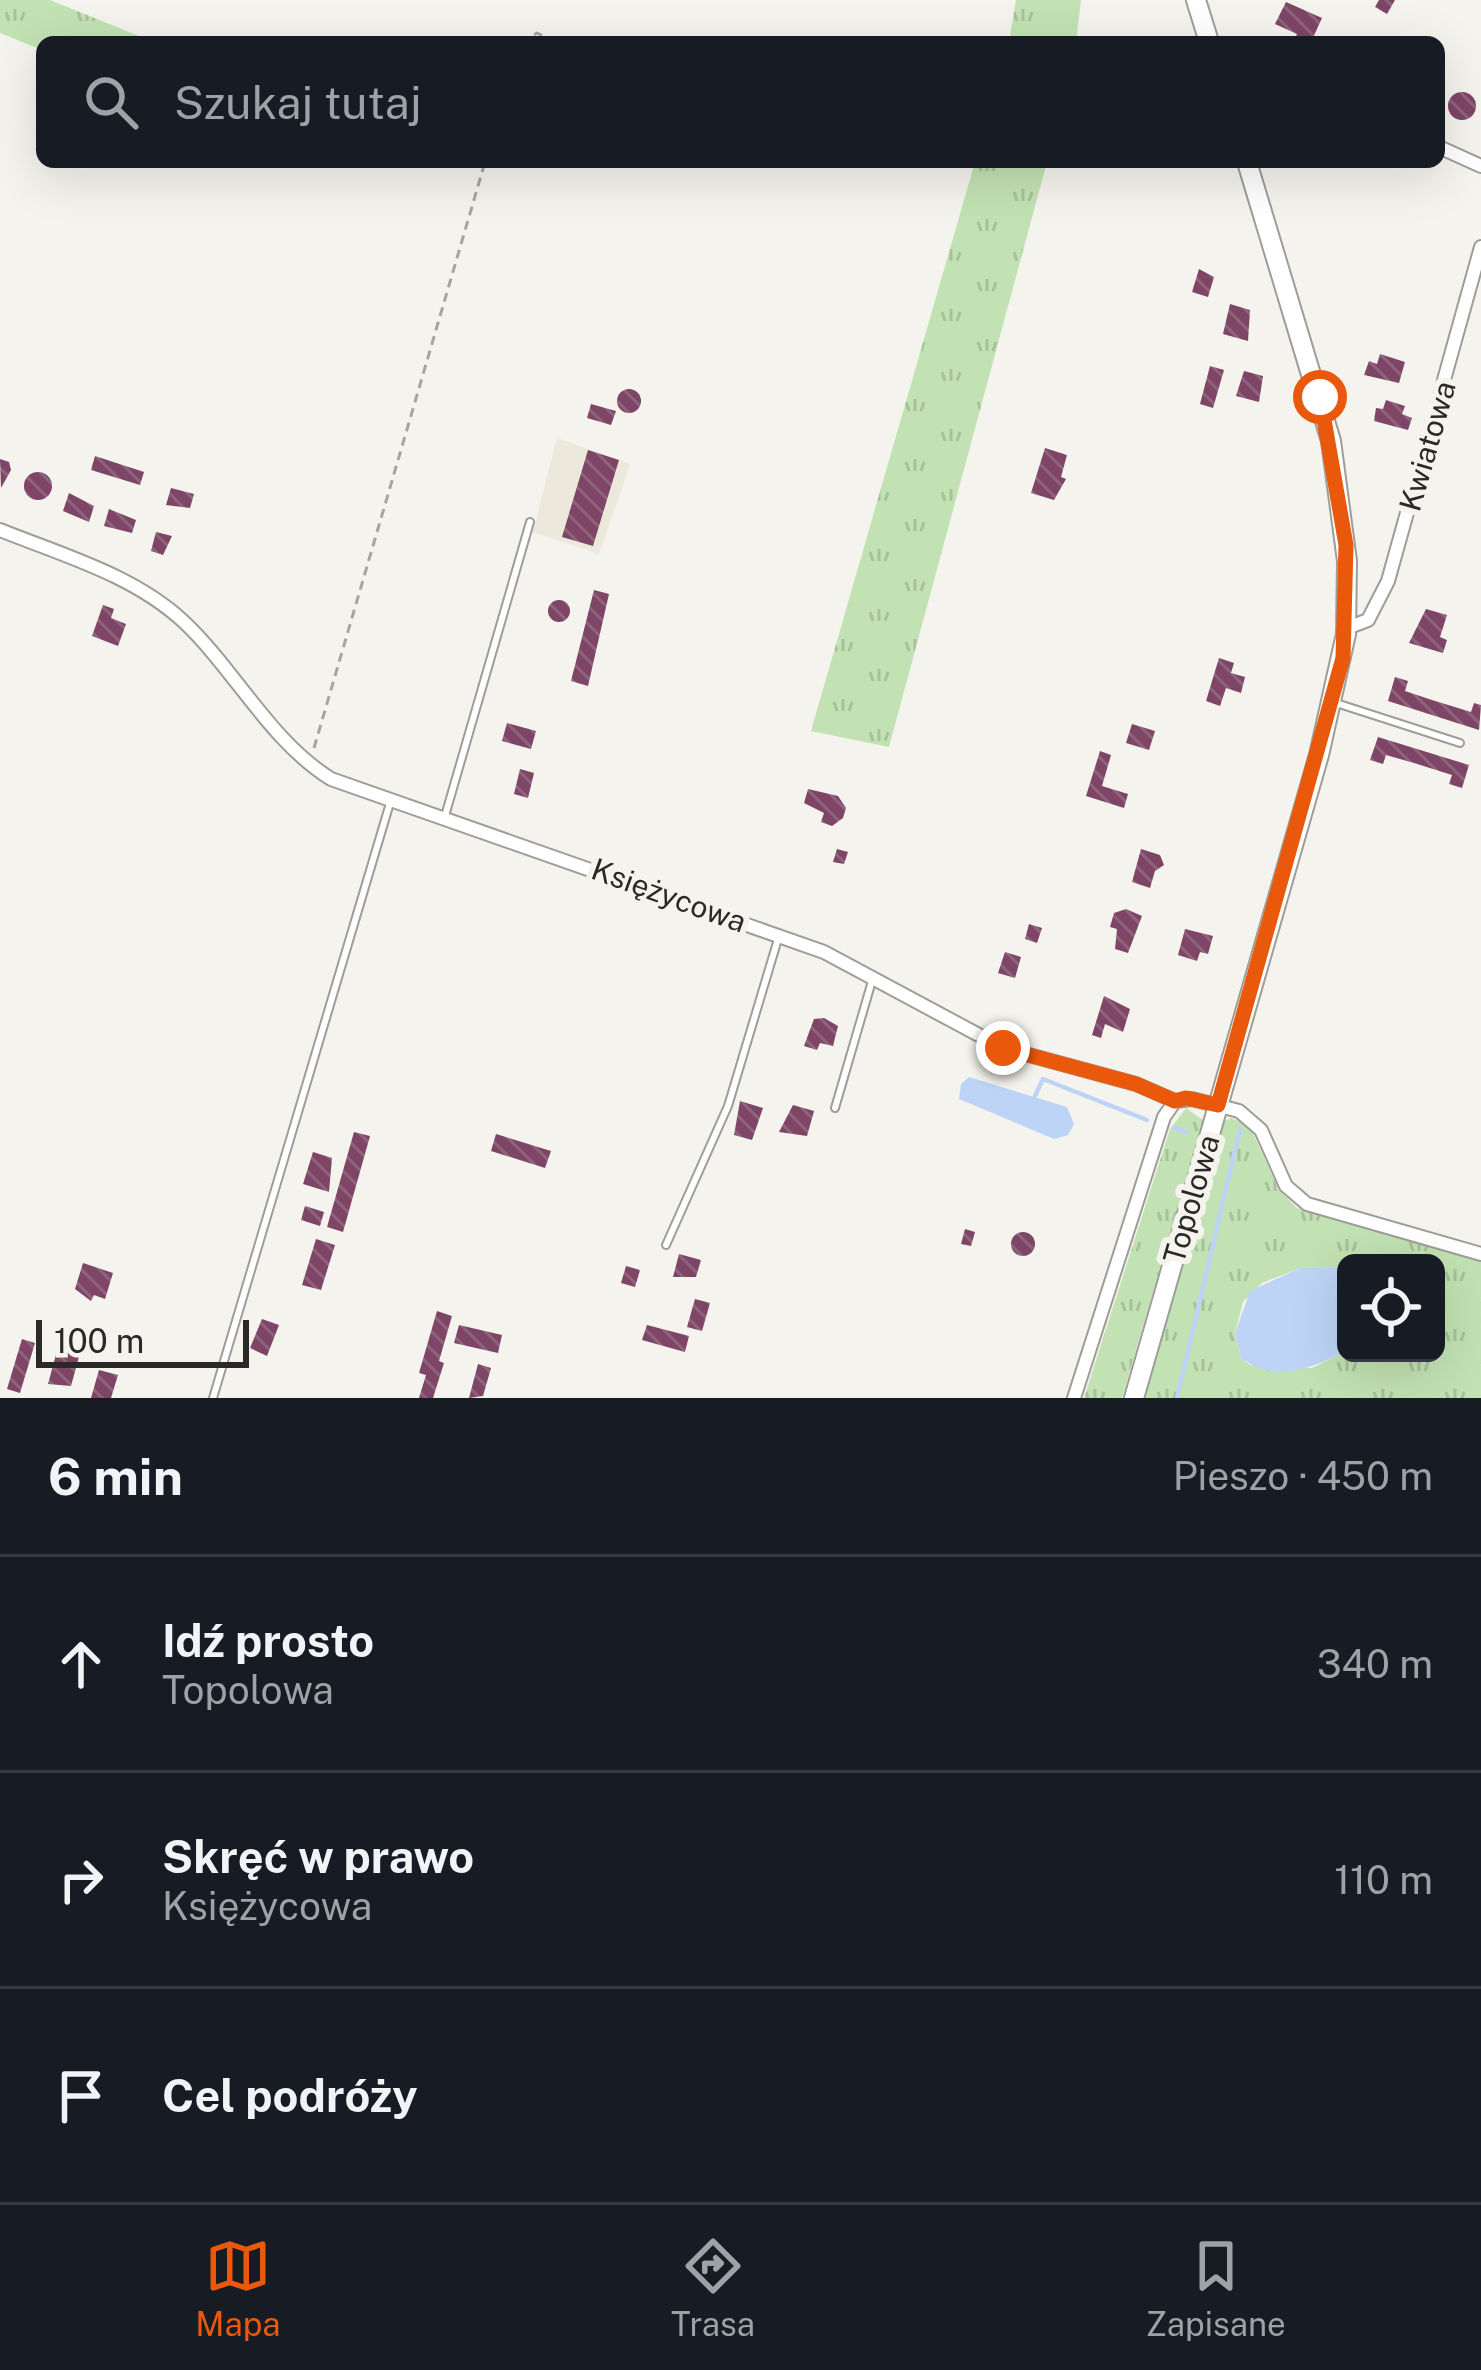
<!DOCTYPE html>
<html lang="pl">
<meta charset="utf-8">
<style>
body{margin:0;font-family:"Public Sans",sans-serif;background:#242831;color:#f1f3f6}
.controls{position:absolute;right:36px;bottom:36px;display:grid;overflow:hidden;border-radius:18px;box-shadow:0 12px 48px #0002}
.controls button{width:108px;height:108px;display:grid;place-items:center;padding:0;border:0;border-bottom:3px solid #363941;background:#171b24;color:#f1f3f6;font:60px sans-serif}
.scale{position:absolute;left:36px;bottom:30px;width:213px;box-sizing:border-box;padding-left:12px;border:6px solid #2a2927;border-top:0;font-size:33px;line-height:42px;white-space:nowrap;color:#2a2927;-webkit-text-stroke:9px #f5f3ed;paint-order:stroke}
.stop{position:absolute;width:36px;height:36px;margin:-27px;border:9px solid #ea580c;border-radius:50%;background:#fff}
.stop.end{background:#ea580c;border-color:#fff;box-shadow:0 3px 12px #0008}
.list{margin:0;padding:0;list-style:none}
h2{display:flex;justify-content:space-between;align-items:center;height:156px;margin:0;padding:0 48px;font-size:51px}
h2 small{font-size:39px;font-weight:400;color:#9ea1a6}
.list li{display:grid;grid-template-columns:78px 1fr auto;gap:36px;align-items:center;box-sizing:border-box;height:216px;padding:0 48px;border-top:3px solid #363941}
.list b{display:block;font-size:45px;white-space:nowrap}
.list p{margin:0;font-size:39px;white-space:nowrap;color:#9ea1a6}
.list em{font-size:39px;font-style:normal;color:#9ea1a6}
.icon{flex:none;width:66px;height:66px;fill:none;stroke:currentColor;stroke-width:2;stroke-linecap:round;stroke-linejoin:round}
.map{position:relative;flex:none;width:1481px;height:1398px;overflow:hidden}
.search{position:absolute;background:#171b24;box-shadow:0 12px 48px #0002;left:36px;right:36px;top:36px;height:132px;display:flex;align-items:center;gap:30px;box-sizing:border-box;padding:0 42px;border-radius:18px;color:#9ea1a6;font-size:45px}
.sheet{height:804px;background:#171b24}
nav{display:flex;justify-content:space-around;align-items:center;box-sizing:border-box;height:168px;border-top:3px solid #363941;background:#171b24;font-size:33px;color:#9ea1a6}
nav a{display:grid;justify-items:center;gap:6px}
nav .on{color:#ea580c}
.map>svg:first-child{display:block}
</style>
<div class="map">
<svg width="1481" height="1398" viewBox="0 0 1481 1398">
<defs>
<pattern id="grass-tufts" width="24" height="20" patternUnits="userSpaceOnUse" patternTransform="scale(3)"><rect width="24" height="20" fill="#c2e2b3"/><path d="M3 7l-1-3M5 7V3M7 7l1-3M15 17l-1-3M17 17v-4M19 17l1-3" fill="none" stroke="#a7c29a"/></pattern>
<pattern id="building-back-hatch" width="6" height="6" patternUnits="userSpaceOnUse" patternTransform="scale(3)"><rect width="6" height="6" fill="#7e4566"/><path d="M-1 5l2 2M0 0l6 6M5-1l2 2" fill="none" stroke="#8e647c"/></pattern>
</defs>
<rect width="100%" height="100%" fill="#f5f3ed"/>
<polygon fill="#ece8db" points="557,438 630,464 599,554 533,532"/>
<g fill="url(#grass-tufts)" fill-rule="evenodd">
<polygon points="0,0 50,0 154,42 42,42 42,50 0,33"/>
<polygon points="1016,0 1081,0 1076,42 1009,42"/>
<polygon points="975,162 1047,162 889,747 811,731"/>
<polygon points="1186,1108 1203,1120 1122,1398 1084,1398 1170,1129"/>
<path d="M1231,1118L1249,1125L1279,1190L1297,1208L1481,1261V1398H1143L1222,1122ZM1346,1263H1436V1353L1346,1351L1312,1368L1250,1365L1241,1358L1235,1333L1243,1302L1262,1283L1300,1268L1346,1267Z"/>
</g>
<g fill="#bdd4f6">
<polygon points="969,1077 1067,1107 1074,1124 1068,1135 1054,1139 959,1099 961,1084"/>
<path d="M1346,1267V1351C1312,1368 1275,1384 1241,1358L1235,1333L1250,1291L1300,1268Z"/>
</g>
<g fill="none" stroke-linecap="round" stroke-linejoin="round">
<g stroke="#bdd4f6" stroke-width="4.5">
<polyline points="1035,1096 1043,1079 1147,1120"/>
<polyline points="1174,1128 1186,1132"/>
<polyline points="1177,1398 1240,1129"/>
</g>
</g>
<g fill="url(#building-back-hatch)">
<polygon points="1379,0 1395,0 1387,14 1375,7"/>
<polygon points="1286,2 1322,18 1311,42 1293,42 1297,34 1275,24"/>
<circle cx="1462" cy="106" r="14"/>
<polygon points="1199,269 1214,277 1208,297 1192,292"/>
<polygon points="1230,304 1250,310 1248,341 1223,334"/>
<polygon points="1380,354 1405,362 1399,383 1364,375 1369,361 1377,364"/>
<polygon points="1210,366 1224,370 1213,408 1200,404"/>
<polygon points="1244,371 1263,376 1259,402 1236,396"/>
<circle cx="629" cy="401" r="12"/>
<polygon points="1386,400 1405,406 1402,414 1412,418 1408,430 1374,421 1376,408 1383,409"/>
<polygon points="591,404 616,411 611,425 587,418"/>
<polygon points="1045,448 1067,455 1061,477 1066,479 1054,500 1031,493"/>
<polygon points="588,450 619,460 593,546 562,537"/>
<polygon points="95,456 144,472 140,485 91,470"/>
<polygon points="0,459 9,462 11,470 1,488"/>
<circle cx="38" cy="486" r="14"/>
<polygon points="171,488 194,494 190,508 166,505"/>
<polygon points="69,493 94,506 89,522 63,511"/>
<polygon points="109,509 136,520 132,533 104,526"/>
<polygon points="156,532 172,536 163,555 151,551"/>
<polygon points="594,590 609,594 588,686 571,681"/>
<circle cx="559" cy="611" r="11"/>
<polygon points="103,605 114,609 111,618 126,624 118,646 92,636"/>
<polygon points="1426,609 1447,615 1440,637 1447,640 1443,653 1409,643"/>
<polygon points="1219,658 1234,663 1231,673 1245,677 1241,693 1226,688 1220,706 1206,701"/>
<polygon points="1395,677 1408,681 1405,691 1432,700 1471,712 1474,703 1481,705 1479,730 1388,701"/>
<polygon points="507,723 536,731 531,749 502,741"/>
<polygon points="1132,724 1155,731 1149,750 1126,743"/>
<polygon points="1378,737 1469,765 1462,788 1449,784 1452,775 1414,763 1386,755 1383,764 1370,760"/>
<polygon points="1100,751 1111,755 1102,786 1128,794 1124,808 1086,796"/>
<polygon points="520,769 534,773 528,798 514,794"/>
<polygon points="808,789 838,796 846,808 843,818 832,826 821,822 824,813 804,803"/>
<polygon points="837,849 848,852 844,864 833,862"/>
<polygon points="1141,849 1160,855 1164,865 1155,871 1150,888 1132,882"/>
<polygon points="1126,909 1142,916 1128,953 1115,949 1117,929 1110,927 1114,913"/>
<polygon points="1029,924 1042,928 1037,943 1025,939"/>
<polygon points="1185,929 1213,936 1208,954 1200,952 1197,961 1178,955"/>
<polygon points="1005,952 1021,957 1015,978 998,973"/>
<polygon points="1104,996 1130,1009 1123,1032 1105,1024 1101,1038 1092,1035"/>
<polygon points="824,1018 838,1026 833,1046 820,1043 817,1050 804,1046 814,1019"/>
<polygon points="740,1101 763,1108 752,1140 734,1135"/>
<polygon points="793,1105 814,1111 807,1136 779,1132"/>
<polygon points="354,1132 370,1136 343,1232 327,1227"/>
<polygon points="496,1134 551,1151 545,1168 491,1151"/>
<polygon points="313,1152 332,1158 329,1192 303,1184"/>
<polygon points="305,1206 324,1212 320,1226 301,1220"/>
<polygon points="965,1229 975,1232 971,1246 961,1244"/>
<circle cx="1023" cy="1244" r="12"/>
<polygon points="316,1239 335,1245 321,1290 302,1285"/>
<polygon points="679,1254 701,1260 696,1277 673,1277"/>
<polygon points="83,1263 113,1273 105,1299 94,1295 91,1301 75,1289"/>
<polygon points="626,1266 640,1270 635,1287 621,1283"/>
<polygon points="695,1299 710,1303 702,1331 687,1327"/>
<polygon points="437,1311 452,1316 439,1361 444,1363 433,1398 419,1398 426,1375 419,1373"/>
<polygon points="262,1319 279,1325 267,1356 250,1348"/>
<polygon points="459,1325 502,1335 498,1353 454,1343"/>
<polygon points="647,1325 689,1336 685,1352 642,1340"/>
<polygon points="22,1339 35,1343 20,1393 7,1389"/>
<polygon points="58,1347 80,1353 71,1386 48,1384"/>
<polygon points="478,1364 491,1368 483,1396 469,1398"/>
<polygon points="99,1370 118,1375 111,1398 91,1398"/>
</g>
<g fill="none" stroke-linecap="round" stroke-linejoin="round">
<g stroke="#9f9d98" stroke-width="10">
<g id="lane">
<polyline points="1336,703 1460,743"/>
<polyline points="445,816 530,522"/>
<polyline points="835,1108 872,981"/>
<polyline points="666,1245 728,1106 778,939"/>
<polyline points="213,1398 390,803"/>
</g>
</g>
<g stroke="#9f9d98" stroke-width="16">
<g id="street">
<polyline points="1439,147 1481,166"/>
<path d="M0,530C62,555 134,575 184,622C235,670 270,741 331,779L824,952L1003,1048L1136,1084L1175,1101L1192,1099L1239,1111L1261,1130L1286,1186L1307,1204L1481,1254"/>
<polyline points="1347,628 1368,620 1388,581 1481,247"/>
<polyline points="1074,1398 1164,1117 1175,1101"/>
</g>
</g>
<g stroke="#9f9d98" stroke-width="22">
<g id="secondary">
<polyline points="1196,0 1209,42"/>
<polyline points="1134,1398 1319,755 1346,634 1347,561 1331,441 1247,162"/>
</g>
</g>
<g stroke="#a6a5a0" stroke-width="3" stroke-dasharray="9 6" stroke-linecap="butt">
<polyline points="521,42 537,33 555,42"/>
<polyline points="314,748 485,162"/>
</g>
<use href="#lane" stroke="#fff" stroke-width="6"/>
<use href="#street" stroke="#fff" stroke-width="12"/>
<use href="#secondary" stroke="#fff" stroke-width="18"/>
</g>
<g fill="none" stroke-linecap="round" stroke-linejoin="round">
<polyline stroke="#ea580c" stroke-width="15" points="1003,1048 1136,1084 1175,1101 1186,1098 1218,1105 1343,658 1346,545 1320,397"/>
</g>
<g text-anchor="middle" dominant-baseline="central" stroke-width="12" stroke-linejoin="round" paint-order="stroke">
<g font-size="30" fill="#2a2927" stroke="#f5f3ed">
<text transform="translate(1427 446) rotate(-74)">Kwiatowa</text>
<text transform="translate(669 895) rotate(20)">Księżycowa</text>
<text transform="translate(1191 1199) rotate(-74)">Topolowa</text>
</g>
</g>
</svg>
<div class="controls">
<button><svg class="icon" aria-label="locate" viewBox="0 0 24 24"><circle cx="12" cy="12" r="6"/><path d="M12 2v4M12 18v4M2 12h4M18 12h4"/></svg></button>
</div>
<div class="scale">100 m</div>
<div class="stop" style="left:1320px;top:397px"></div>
<div class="stop end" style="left:1003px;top:1048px"></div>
<div class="search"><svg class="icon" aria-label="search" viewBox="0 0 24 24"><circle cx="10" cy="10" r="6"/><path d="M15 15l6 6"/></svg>Szukaj tutaj</div>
</div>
<section class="sheet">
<h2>6 min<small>Pieszo · 450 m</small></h2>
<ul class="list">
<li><svg class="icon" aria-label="ahead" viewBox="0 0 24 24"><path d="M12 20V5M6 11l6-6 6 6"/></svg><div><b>Idź prosto</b><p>Topolowa</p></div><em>340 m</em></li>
<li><svg class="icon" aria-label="right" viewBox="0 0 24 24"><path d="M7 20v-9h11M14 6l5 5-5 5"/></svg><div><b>Skręć w prawo</b><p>Księżycowa</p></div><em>110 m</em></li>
<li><svg class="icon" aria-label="arrive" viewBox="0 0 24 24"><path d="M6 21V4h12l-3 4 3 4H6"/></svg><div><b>Cel podróży</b></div></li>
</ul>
</section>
<nav>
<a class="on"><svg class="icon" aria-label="map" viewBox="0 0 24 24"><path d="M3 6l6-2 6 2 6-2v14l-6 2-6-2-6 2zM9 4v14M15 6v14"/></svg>Mapa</a>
<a><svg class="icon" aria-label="directions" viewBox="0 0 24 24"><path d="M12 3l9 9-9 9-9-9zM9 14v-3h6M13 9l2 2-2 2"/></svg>Trasa</a>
<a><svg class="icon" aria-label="saved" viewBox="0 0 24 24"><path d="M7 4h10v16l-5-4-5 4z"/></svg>Zapisane</a>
</nav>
